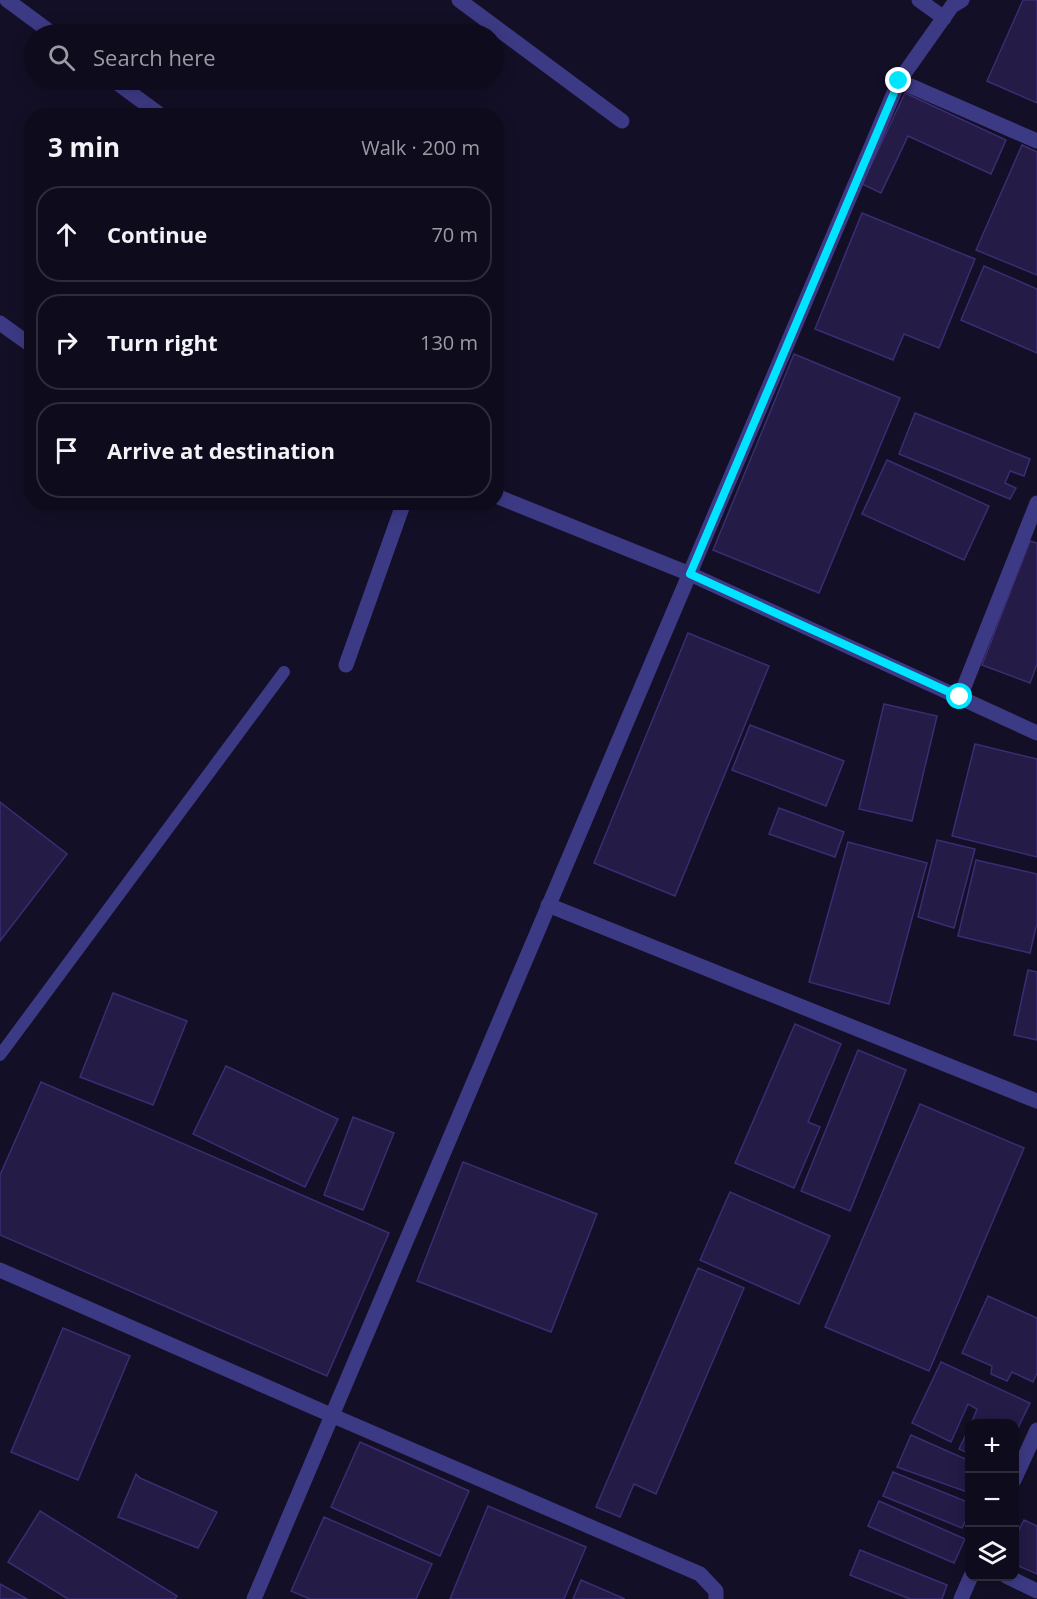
<!DOCTYPE html>
<meta charset="utf-8">
<style>
body{margin:0;font-family:"Open Sans",sans-serif;background:#171425;color:#f1f3f6}
.controls{position:absolute;right:18px;bottom:18px;display:grid;overflow:hidden;border-radius:12px;box-shadow:0 3px 15px #0003}
.controls button{width:54px;height:54px;display:grid;place-items:center;padding:0;border:0;border-bottom:2px solid #2e2b3b;background:#0e0b1c;color:#f1f3f6;font:30px sans-serif}
.stop{position:absolute;width:18px;height:18px;margin:-14px;border:4px solid #00e5ff;border-radius:50%;background:#fff}
.stop.end{background:#00e5ff;border-color:#fff;box-shadow:0 2px 6px #0008}
.list{margin:0;padding:0;list-style:none}
h2{display:flex;justify-content:space-between;align-items:center;height:78px;margin:0;padding:0 24px;font-size:26px}
h2 small{font-size:20px;font-weight:400;color:#9b9ba3}
.list li{display:grid;grid-template-columns:39px 1fr auto;gap:18px;align-items:center;box-sizing:border-box;height:96px;margin:0 12px 12px;padding:0 12px;border:2px solid #2e2b3b;border-radius:24px}
.list b{display:block;font-size:22px;white-space:nowrap}
.list em{font-size:20px;font-style:normal;color:#9b9ba3}
.icon{flex:none;width:33px;height:33px;fill:none;stroke:currentColor;stroke-width:2;stroke-linecap:round;stroke-linejoin:round}
.map{position:relative;flex:none;width:1037px;height:1599px;overflow:hidden}
.search{position:absolute;background:#0e0b1c;box-shadow:0 3px 15px #0003;left:24px;top:24px;width:480px;height:66px;display:flex;align-items:center;gap:15px;box-sizing:border-box;padding:0 21px;border-radius:33px;color:#9b9ba3;font-size:22px}
.panel{position:absolute;background:#0e0b1c;box-shadow:0 3px 15px #0003;left:24px;top:108px;width:480px;height:402px;border-radius:24px}
.map>svg:first-child{display:block}
</style>
<div class="map">
<svg width="1037" height="1599" viewBox="0 0 1037 1599">
<rect width="100%" height="100%" fill="#130f26"/>
<g fill="#241b47" stroke="#3b2d73" stroke-width="1.5">
<polygon points="1023,0 1037,0 1037,103 987,81"/>
<polygon points="905,93 1006,140 991,174 908,136 881,193 862,184"/>
<polygon points="1022,145 1037,152 1037,275 976,250"/>
<polygon points="862,213 975,259 939,348 904,334 893,360 815,329"/>
<polygon points="984,266 1037,289 1037,353 961,320"/>
<polygon points="794,354 900,398 819,593 713,550"/>
<polygon points="915,413 1030,459 1024,476 1010,471 1005,483 1016,488 1010,499 899,454"/>
<polygon points="887,460 989,506 964,560 862,514"/>
<polygon points="1030,541 1037,543 1037,664 1030,683 982,665"/>
<polygon points="688,633 769,666 675,896 594,863"/>
<polygon points="884,704 937,716 912,821 859,809"/>
<polygon points="750,725 844,761 826,806 732,770"/>
<polygon points="975,744 1037,759 1037,857 952,836"/>
<polygon points="0,802 67,854 0,941"/>
<polygon points="779,808 844,832 835,857 769,834"/>
<polygon points="937,840 975,849 954,928 918,917"/>
<polygon points="848,842 927,863 889,1004 809,982"/>
<polygon points="976,860 1037,874 1037,923 1030,953 958,936"/>
<polygon points="1028,970 1037,972 1037,1040 1014,1035"/>
<polygon points="113,993 187,1021 153,1105 80,1077"/>
<polygon points="795,1024 841,1044 808,1122 820,1127 794,1188 735,1163"/>
<polygon points="858,1050 906,1070 850,1211 801,1191"/>
<polygon points="226,1066 338,1119 305,1187 193,1134"/>
<polygon points="41,1082 389,1233 327,1376 0,1235 0,1175"/>
<polygon points="920,1104 1024,1148 929,1371 825,1327"/>
<polygon points="353,1117 394,1133 363,1210 324,1195"/>
<polygon points="463,1162 597,1214 551,1332 417,1281"/>
<polygon points="730,1192 830,1236 799,1304 700,1260"/>
<polygon points="698,1268 744,1288 656,1494 634,1484 620,1517 596,1507"/>
<polygon points="988,1296 1037,1318 1037,1373 1033,1382 1012,1372 1007,1381 991,1374 992,1366 962,1353"/>
<polygon points="63,1328 130,1356 78,1480 11,1452"/>
<polygon points="941,1362 1030,1403 1014,1436 1014,1424 971,1424 977,1409 968,1404 951,1442 912,1423"/>
<polygon points="970,1426 970,1454 959,1449"/>
<polygon points="911,1435 970,1461 970,1493 897,1467"/>
<polygon points="360,1442 469,1491 440,1556 331,1507"/>
<polygon points="893,1472 970,1503 970,1512 962,1528 883,1496"/>
<polygon points="136,1474 140,1478 217,1512 198,1548 118,1517"/>
<polygon points="879,1501 965,1539 954,1563 868,1526"/>
<polygon points="488,1506 586,1547 564,1599 450,1599"/>
<polygon points="40,1511 177,1596 175,1599 68,1599 8,1562"/>
<polygon points="324,1517 432,1564 416,1599 310,1599 291,1591"/>
<polygon points="1024,1520 1037,1526 1037,1574 1014,1564 1014,1539"/>
<polygon points="860,1550 947,1585 942,1599 910,1599 850,1575"/>
<polygon points="581,1580 625,1599 573,1599"/>
<polygon points="0,1584 27,1599 0,1599"/>
</g>
<g fill="none" stroke-linecap="round" stroke-linejoin="round">
<polyline stroke="#3d3a85" stroke-width="12" points="0,1055 284,672"/>
<g stroke="#3d3a85" stroke-width="15">
<polyline points="7,0 53,34"/>
<polyline points="459,0 622,121"/>
<polyline points="919,0 944,18"/>
<polyline points="113,80 162,116"/>
<polyline points="899,81 1037,141"/>
<polyline points="0,323 32,346"/>
<polyline points="496,496 690,574 1037,733"/>
<polyline points="346,665 404,502"/>
<polyline points="960,697 1037,503"/>
<polyline points="548,905 1037,1101"/>
<polyline points="0,1270 331,1415 700,1574 716,1591 716,1599"/>
<polyline points="1014,1480 1037,1430"/>
<polyline points="1006,1576 1037,1591"/>
<polyline points="254,1599 899,81 952,6 962,0"/>
<polyline points="961,1599 971,1576"/>
</g>
</g>
<g fill="none" stroke-linecap="round" stroke-linejoin="round">
<polyline stroke="#00e5ff" stroke-width="8" points="899,81 690,574 960,697"/>
</g>
</svg>
<div class="controls">
<button>+</button>
<button>−</button>
<button><svg class="icon" aria-label="layers" viewBox="0 0 24 24"><path d="M12 4l9 5-9 5-9-5zM3 14l9 5 9-5"/></svg></button>
</div>
<div class="stop" style="left:960px;top:697px"></div>
<div class="stop end" style="left:899px;top:81px"></div>
<div class="search"><svg class="icon" aria-label="search" viewBox="0 0 24 24"><circle cx="10" cy="10" r="6"/><path d="M15 15l6 6"/></svg>Search here</div>
<section class="panel">
<h2>3 min<small>Walk · 200 m</small></h2>
<ul class="list">
<li><svg class="icon" aria-label="ahead" viewBox="0 0 24 24"><path d="M12 20V5M6 11l6-6 6 6"/></svg><div><b>Continue</b></div><em>70 m</em></li>
<li><svg class="icon" aria-label="right" viewBox="0 0 24 24"><path d="M7 20v-9h11M14 6l5 5-5 5"/></svg><div><b>Turn right</b></div><em>130 m</em></li>
<li><svg class="icon" aria-label="arrive" viewBox="0 0 24 24"><path d="M6 21V4h12l-3 4 3 4H6"/></svg><div><b>Arrive at destination</b></div></li>
</ul>
</section>
</div>
